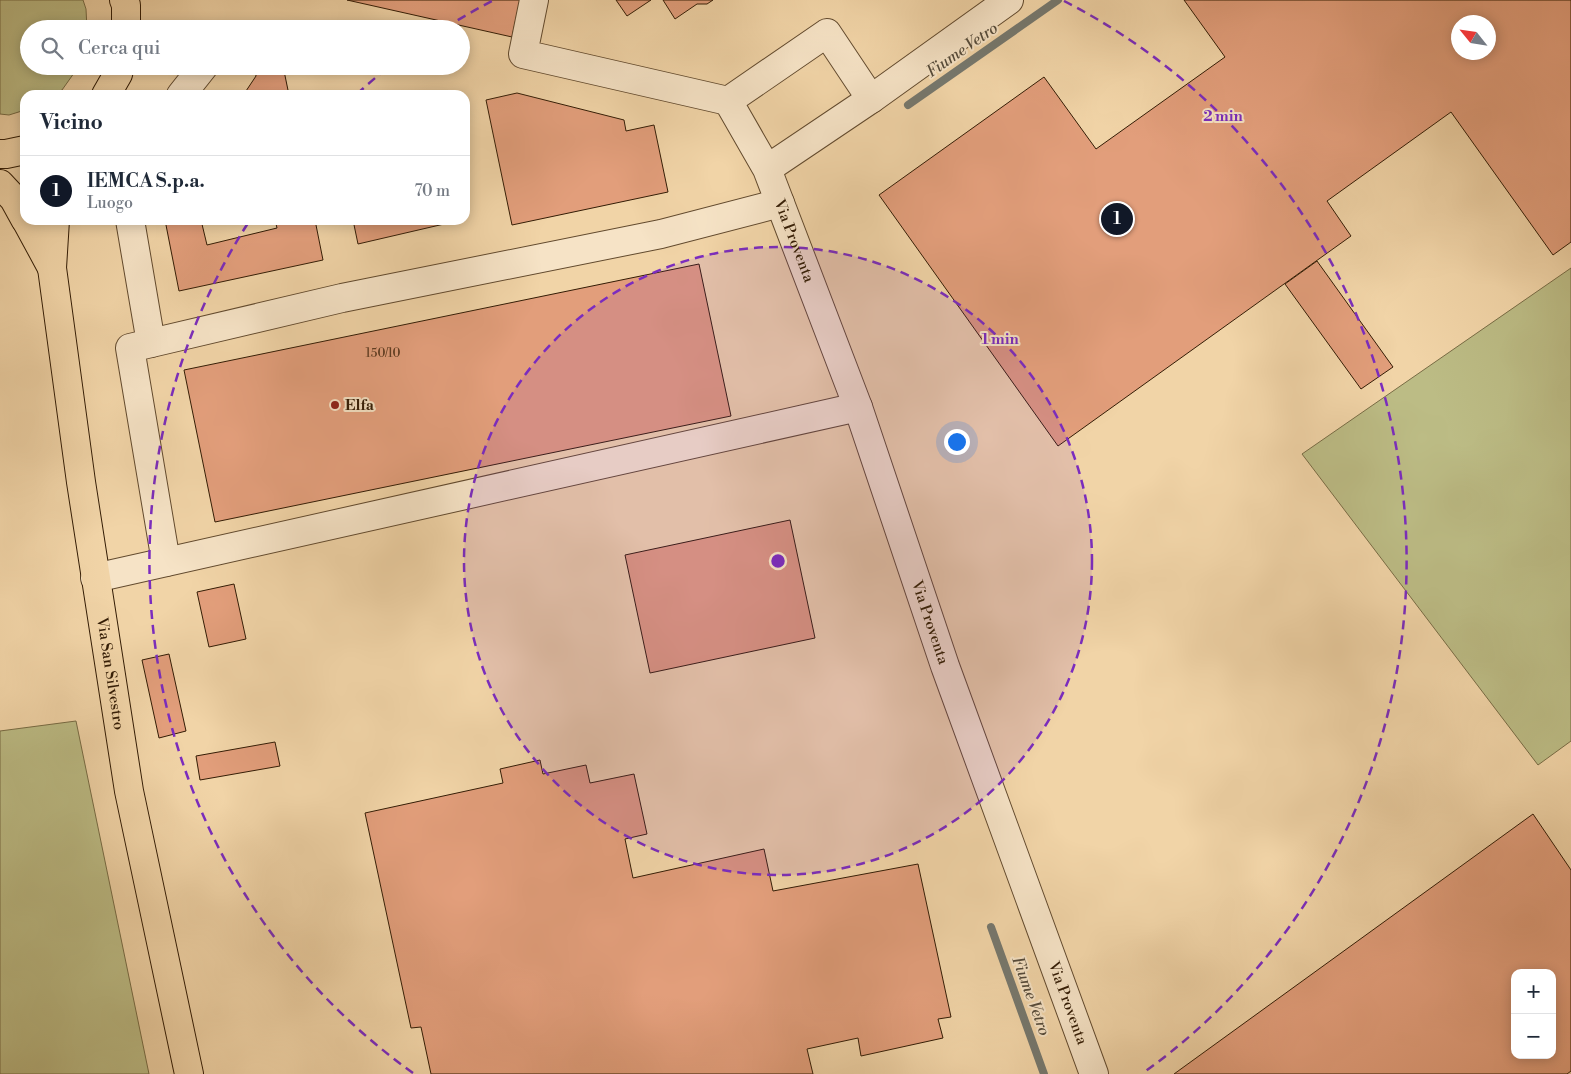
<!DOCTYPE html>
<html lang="it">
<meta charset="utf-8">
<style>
body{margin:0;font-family:"Libre Bodoni",serif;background:#f2f2f3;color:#1f2937}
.controls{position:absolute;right:15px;bottom:15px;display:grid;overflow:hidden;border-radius:10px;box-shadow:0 2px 12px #0003}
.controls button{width:45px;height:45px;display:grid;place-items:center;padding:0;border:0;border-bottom:1px solid #e0e1e3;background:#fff;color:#1f2937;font:25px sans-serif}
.compass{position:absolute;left:1451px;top:15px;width:45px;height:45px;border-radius:50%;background:#fff;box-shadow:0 2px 12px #0003;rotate:300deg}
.you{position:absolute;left:956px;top:441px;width:18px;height:18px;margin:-12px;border:4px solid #fff;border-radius:50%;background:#1a73e8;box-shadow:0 0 0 8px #1a73e833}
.badge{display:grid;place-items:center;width:32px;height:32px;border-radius:50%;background:#111827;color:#fff;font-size:16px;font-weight:700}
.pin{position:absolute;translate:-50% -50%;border:2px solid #fff;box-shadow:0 1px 5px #0006}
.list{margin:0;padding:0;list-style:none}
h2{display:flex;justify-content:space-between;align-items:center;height:65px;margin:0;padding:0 20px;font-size:21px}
h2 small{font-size:16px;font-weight:400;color:#747a83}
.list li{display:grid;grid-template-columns:32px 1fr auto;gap:15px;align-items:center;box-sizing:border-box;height:70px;padding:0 20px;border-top:1px solid #e0e1e3}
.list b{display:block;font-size:19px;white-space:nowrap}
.list p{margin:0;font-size:16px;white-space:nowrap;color:#747a83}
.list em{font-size:16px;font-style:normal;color:#747a83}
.icon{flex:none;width:28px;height:28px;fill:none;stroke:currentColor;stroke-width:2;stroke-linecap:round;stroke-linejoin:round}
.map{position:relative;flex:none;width:1571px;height:1074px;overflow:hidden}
.search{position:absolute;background:#fff;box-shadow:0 2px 12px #0003;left:20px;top:20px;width:450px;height:55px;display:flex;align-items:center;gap:12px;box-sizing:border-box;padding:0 18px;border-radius:28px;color:#747a83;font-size:19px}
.panel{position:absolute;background:#fff;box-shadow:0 2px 12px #0003;left:20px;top:90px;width:450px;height:135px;border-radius:15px}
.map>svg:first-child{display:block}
</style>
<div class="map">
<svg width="1571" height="1074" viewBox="0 0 1571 1074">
<rect width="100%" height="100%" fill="#f1d4a7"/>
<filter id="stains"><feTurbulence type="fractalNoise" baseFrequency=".004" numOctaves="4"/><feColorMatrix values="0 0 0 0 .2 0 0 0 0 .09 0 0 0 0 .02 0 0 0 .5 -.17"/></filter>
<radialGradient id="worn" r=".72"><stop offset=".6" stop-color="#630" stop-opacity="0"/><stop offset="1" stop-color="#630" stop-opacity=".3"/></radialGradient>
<g fill="#bcbc85" stroke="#786c45">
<polygon points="0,0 83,0 86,9 87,29 29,29 29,66 79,66 62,90 54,95 25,95 25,110 9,115 0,114"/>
<polygon points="1571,268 1571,741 1538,765 1302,454"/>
<polygon points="76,721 149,1074 0,1074 0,731"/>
</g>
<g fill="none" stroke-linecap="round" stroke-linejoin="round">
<g stroke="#76786e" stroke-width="8">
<polyline points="908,105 1058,0"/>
<polyline points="991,927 1044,1074"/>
</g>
</g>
<g fill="#e29e7b" stroke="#331c05" fill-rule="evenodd">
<polygon points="347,0 520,0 512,37"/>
<polygon points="616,0 651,0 627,16"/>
<polygon points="663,0 713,0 707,4 697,4 675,19"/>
<path d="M1184,0H1571V242L1553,255L1451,112L1327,201L1351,236L1058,446L879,195L1044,77L1096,149L1225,57ZM1458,22H1488V52H1458Z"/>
<polygon points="255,66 283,66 289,95 241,95 246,91 256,76"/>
<polygon points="517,93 624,120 626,131 654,125 668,192 512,225 486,100"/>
<polygon points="165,220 201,220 207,245 277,228 275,220 315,220 323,260 179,291"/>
<polygon points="353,220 457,220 457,221 358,244"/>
<polygon points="1317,261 1393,367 1361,389 1285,284"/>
<polygon points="699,264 731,416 215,522 184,370"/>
<polygon points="790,520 815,638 650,673 625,555"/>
<polygon points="234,584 246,639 209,647 197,592"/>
<polygon points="169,654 186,731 159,738 142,660"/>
<polygon points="275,742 280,766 200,780 196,756"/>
<polygon points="540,760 543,774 586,765 590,783 634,774 647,834 625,839 633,878 764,849 773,891 918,864 951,1017 938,1019 943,1038 861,1056 858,1038 807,1049 813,1074 431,1074 421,1027 411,1028 365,813 503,783 500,769"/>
<path d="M1533,814L1571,870V1071L1567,1074H1174ZM1515,973H1552V1055H1515Z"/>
</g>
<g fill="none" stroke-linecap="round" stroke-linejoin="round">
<g stroke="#624a2e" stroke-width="30">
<g id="minor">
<polyline points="534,0 523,54 728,101"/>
<polyline points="181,95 204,66"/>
<polyline points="871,99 1009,0"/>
<path id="s1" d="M767,169L871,99L827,33L728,101L767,169L858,407L945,666L1094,1074"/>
<polyline points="130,220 151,343"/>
<polyline points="166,562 130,348 342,298 661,234 780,203"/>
<polyline points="95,578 858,407"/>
</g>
</g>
<g stroke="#331c05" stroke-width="30">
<g id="major">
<polyline points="124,0 126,5 126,29"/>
<polyline points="106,95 118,74 120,66"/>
<polyline points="0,154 6,154 25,150"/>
<polyline points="0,184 14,199 25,219"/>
<polyline points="26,220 52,268"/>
<path id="s2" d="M55,220L52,268L81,482L129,791L189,1074"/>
</g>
</g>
<use href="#minor" stroke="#f6e3c6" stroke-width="28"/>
<use href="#major" stroke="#f1d4a7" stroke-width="28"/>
</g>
<circle cx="778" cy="561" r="314" fill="#7b2cbf" fill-opacity=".12"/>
<g fill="none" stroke="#7b2cbf" stroke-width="2.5" stroke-dasharray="9 6">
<circle cx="778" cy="561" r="314"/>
<path d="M413 1073A629 629 0 0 1 248 223M357 94A629 629 0 0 1 386 69M445 28A629 629 0 0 1 492 1M1064 1A629 629 0 0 1 1143 1073"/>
</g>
<circle fill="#8f2418" stroke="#f6e3c6" stroke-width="2" cx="335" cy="405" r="5"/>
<g text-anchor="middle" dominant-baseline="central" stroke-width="4" stroke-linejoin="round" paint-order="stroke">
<g font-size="12" fill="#5f3c22">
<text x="383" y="353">150/10</text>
</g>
<g font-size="15" fill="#331c05" stroke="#f6e3c6">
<text stroke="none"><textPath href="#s1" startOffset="480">Via Proventa</textPath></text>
<text stroke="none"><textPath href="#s1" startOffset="885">Via Proventa</textPath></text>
<text stroke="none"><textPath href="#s2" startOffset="458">Via San Silvestro</textPath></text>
<text stroke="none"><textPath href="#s1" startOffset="1290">Via Proventa</textPath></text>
</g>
<g font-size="15" font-weight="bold" fill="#331c05" stroke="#f6e3c6" text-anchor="start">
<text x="345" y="405">Elfa</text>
</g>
<g font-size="16" font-style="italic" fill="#544a3a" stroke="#f6e3c6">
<text transform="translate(962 50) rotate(-35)">Fiume Vetro</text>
<text transform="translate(1031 996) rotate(70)">Fiume Vetro</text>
</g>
</g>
<circle cx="778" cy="561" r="8" fill="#7b2cbf" stroke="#f6e3c6" stroke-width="2.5"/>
<g font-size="15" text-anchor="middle" font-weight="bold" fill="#7b2cbf" stroke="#f6e3c6" stroke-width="4" stroke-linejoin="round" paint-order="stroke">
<text x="1223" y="121">2 min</text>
<text x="1000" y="344">1 min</text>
</g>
<rect width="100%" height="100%" filter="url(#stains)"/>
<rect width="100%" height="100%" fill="url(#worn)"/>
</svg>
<div class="controls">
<button>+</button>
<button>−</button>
</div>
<svg class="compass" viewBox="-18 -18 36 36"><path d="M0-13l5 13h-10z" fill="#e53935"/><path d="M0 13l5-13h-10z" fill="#747a83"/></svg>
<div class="you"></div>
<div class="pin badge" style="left:1117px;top:219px">1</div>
<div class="search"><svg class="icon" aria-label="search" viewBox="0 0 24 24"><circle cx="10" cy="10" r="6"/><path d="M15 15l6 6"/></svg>Cerca qui</div>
<section class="panel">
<h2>Vicino<small></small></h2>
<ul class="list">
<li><span class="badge">1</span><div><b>IEMCA S.p.a.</b><p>Luogo</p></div><em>70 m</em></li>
</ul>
</section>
</div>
